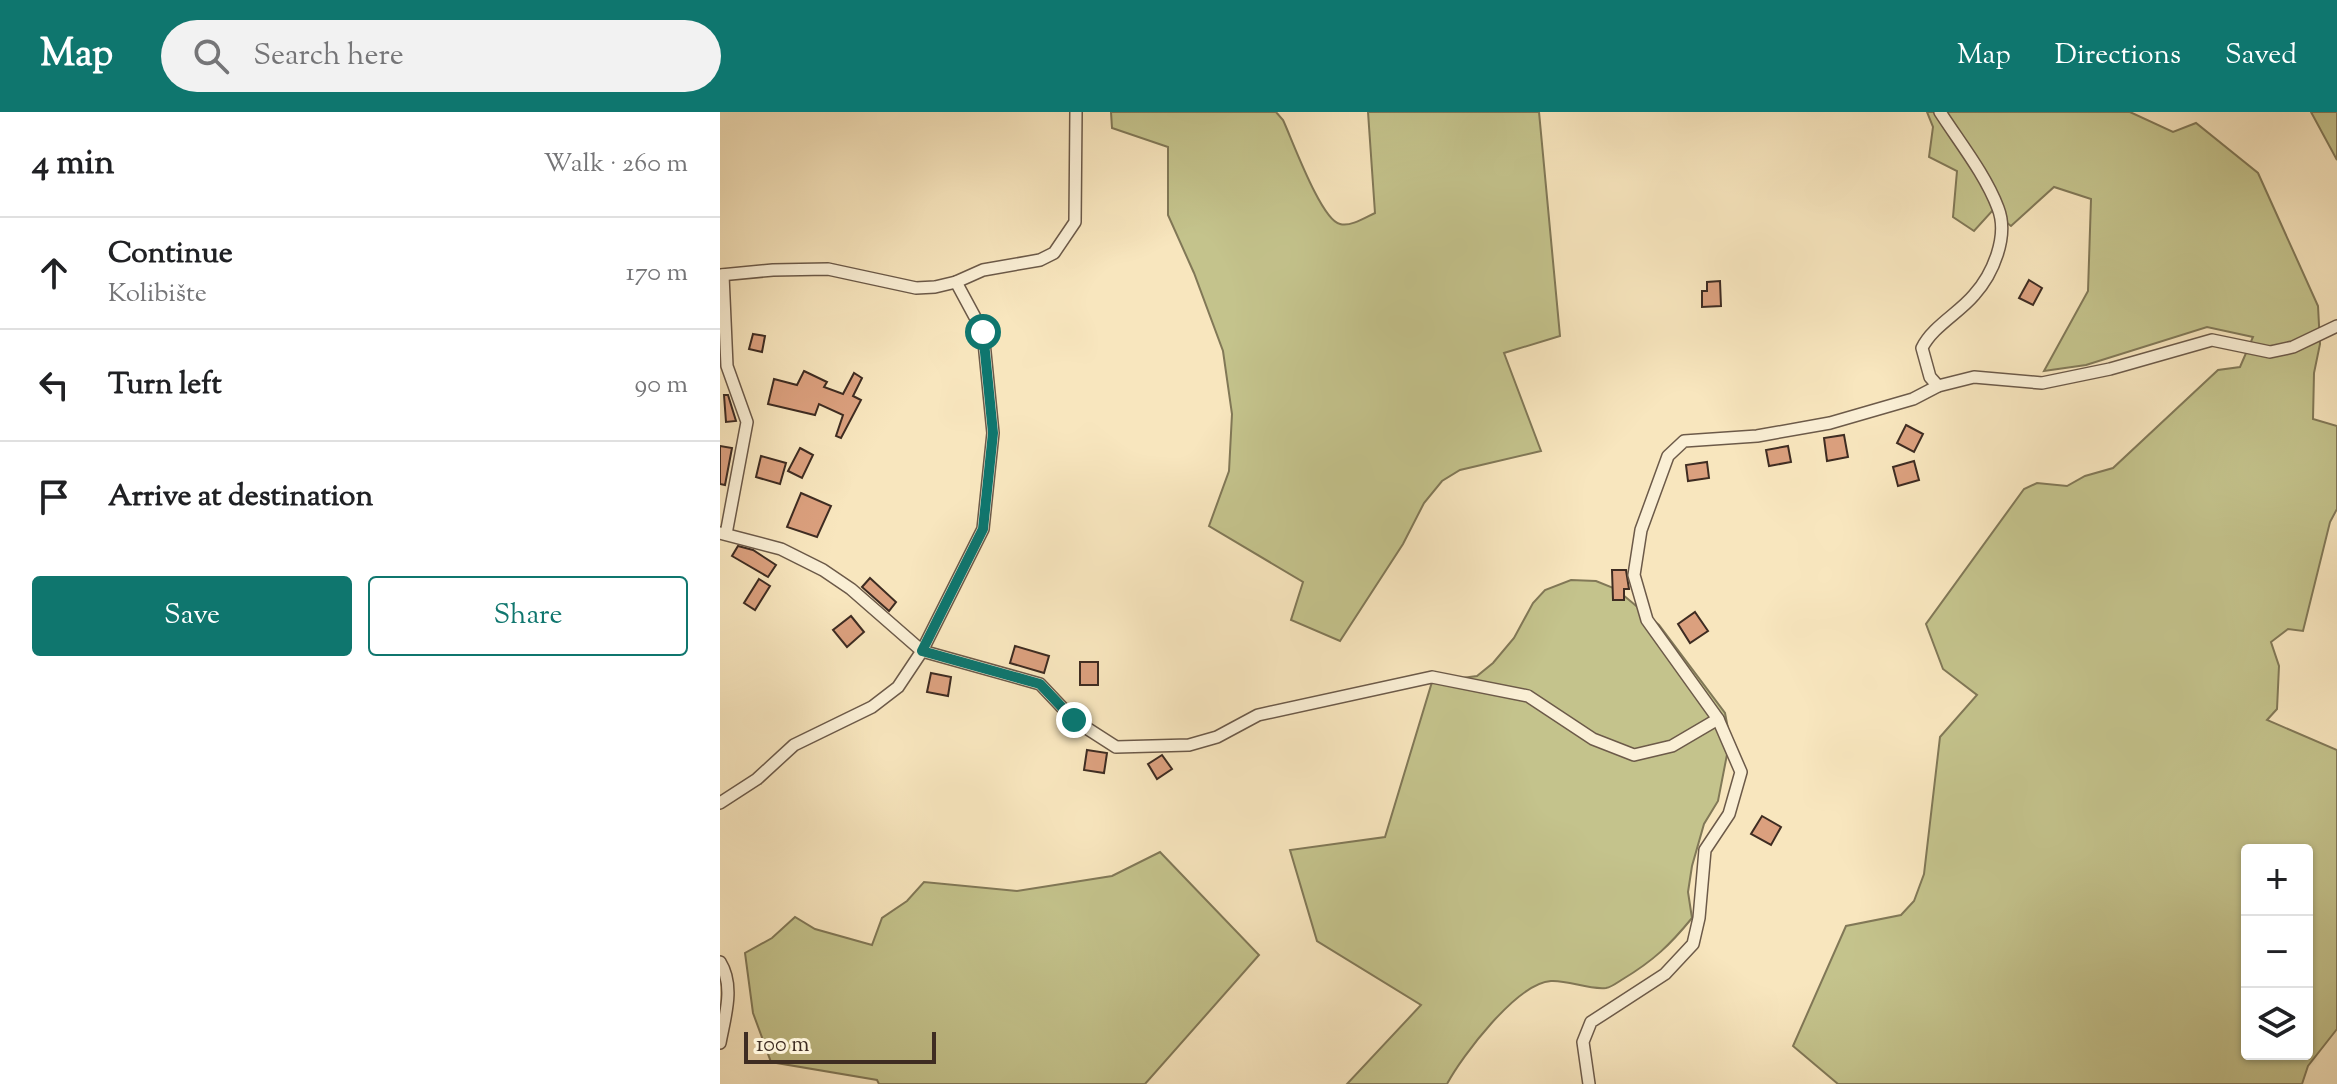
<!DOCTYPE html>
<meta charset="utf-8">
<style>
body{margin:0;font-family:"Sorts Mill Goudy",serif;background:#f2f2f2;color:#202124}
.controls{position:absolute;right:24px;bottom:24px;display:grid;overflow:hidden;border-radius:8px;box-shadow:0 2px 6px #0004}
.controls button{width:72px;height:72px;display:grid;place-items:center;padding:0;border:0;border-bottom:2px solid #e0e0e0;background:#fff;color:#202124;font:40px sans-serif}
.scale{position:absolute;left:24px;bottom:20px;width:192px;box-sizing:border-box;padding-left:8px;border:4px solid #3e2c22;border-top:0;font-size:22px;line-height:28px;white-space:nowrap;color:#3e2c22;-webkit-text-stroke:6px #faefd5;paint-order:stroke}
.stop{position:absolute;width:24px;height:24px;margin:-18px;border:6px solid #0f766e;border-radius:50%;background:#fff}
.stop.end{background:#0f766e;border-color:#fff;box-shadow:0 2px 8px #0008}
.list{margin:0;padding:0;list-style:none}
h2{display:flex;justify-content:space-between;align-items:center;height:104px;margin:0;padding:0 32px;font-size:34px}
h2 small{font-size:26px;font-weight:400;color:#757577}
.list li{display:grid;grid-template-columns:52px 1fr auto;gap:24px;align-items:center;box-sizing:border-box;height:112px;padding:0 32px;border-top:2px solid #e0e0e0}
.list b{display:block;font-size:30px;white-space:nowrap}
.list p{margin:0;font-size:26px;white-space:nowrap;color:#757577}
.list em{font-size:26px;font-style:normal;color:#757577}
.actions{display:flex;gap:16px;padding:24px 32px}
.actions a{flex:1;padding:18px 0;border:2px solid #0f766e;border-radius:8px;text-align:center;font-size:28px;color:#0f766e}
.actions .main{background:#0f766e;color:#fff}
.icon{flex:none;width:44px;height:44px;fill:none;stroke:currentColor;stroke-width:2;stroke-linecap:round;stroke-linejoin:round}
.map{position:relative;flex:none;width:1617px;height:972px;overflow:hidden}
header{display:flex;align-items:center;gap:48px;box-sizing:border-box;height:112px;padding:0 40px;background:#0f766e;color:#fff}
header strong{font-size:38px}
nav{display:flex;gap:44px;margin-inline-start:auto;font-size:28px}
.search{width:560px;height:72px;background:#f2f2f2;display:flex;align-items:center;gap:20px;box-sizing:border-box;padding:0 28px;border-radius:44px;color:#757577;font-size:30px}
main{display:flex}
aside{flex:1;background:#fff}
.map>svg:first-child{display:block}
</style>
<header>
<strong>Map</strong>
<div class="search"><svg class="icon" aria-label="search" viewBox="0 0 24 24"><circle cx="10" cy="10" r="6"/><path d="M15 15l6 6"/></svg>Search here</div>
<nav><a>Map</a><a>Directions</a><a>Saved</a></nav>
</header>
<main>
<aside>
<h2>4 min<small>Walk · 260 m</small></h2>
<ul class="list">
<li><svg class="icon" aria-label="ahead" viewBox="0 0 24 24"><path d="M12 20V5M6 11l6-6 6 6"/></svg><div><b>Continue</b><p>Kolibište</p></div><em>170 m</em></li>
<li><svg class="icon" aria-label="left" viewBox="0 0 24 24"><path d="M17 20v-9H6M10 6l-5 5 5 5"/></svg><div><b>Turn left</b></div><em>90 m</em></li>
<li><svg class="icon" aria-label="arrive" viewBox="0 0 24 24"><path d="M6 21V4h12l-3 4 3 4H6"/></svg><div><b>Arrive at destination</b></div></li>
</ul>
<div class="actions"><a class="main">Save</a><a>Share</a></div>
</aside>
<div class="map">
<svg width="1617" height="972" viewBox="0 0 1617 972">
<rect width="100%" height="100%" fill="#f8e6be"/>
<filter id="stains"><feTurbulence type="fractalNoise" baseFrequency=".0025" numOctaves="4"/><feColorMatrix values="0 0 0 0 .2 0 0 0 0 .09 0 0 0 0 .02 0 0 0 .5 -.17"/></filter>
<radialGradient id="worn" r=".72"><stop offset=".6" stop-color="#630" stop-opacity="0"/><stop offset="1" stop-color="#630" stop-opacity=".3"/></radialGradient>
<g fill="#c4c38c" stroke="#817857" stroke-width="2" fill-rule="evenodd">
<path d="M391,0H556L563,8C572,27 601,108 620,112C631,115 646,105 655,101L648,0H819L840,224L784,241L821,339L740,358L722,369L704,391L683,432L620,529L571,508L583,470L489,414L509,359L512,302L503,239L474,161L448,103V35L392,16Z"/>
<path d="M1207,0H1410L1453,20L1476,11L1538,61L1598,194L1600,232L1594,261L1593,307L1617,314V397L1610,410L1583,519L1568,517L1551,530L1559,554L1557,597L1547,608L1617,638V917L1588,954L1582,972H1118L1073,934L1126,814L1181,803L1194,789L1204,762L1220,625L1257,583L1223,557L1206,512L1304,377L1317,371L1347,374L1365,364L1393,356L1498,258L1520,255L1533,225L1487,215L1366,253L1324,259L1368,179L1371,87L1334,75L1291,114L1272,99L1254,119L1233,105L1237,59L1209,45L1213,15ZM1527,738H1587V942H1527Z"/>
<polygon points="1591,0 1617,0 1617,48"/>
<path d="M851,468L876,469L896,477L939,513L1005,601L1010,627L998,689L984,712L972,754L968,780L972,806C950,833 933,849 903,867C898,870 892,875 886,876C868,878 849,868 831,869C797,871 742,944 727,972H627L701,893L597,829L570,738L665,725L712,570L757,564L773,551L794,526L813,491L825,478Z"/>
<polygon points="440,740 539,843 425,972 159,972 157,968 51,950 33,901 25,841 52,826 75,805 95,817 152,833 162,806 187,789 204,770 297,779 392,764"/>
</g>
<g fill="#dba07e" stroke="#3e2c22" stroke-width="2">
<polygon points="1309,168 1322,176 1313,193 1299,186"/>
<polygon points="1000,169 1001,194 982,195 982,179 987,179 987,170"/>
<polygon points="33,222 45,224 42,240 29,237"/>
<polygon points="84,259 107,270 104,275 123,282 134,261 142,266 133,284 141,288 121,326 116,324 123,303 99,292 95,303 48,292 54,267 77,273"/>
<polygon points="4,283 8,283 16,309 6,310"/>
<polygon points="1186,313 1203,322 1194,340 1177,331"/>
<polygon points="1124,323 1128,345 1107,349 1104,326"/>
<polygon points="0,334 12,336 5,373 0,372"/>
<polygon points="1068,334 1071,350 1049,354 1046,338"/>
<polygon points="80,336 93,343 82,366 68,359"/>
<polygon points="41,344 66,351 60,372 36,365"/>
<polygon points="1194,349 1199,368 1178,374 1173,355"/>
<polygon points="987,350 989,366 968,369 966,353"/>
<polygon points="81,381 111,394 97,425 67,415"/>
<polygon points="18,434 33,438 56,453 48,465 12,444"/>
<polygon points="892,458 906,458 909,477 904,477 904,488 893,488"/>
<polygon points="150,466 176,490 169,499 142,475"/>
<polygon points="39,467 50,474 35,498 24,491"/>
<polygon points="975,500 988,519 970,531 958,512"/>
<polygon points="131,504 144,520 127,535 113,518"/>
<polygon points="295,534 329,544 324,561 290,551"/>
<rect x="360" y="550" width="18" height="23"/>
<polygon points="211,561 231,565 228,584 207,580"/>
<polygon points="367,638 387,641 384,661 364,658"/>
<polygon points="442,643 452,657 437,667 428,652"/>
<polygon points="1042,704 1061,715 1051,733 1031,722"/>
</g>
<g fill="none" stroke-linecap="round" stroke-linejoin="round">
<g stroke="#6c5a49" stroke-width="14">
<g id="minor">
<polyline points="0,163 53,158 108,157 196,176 215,175 236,170 263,158 320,148 334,141 355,110 356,0"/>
<polyline points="3,163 7,254 27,310 6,422"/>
<path d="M1218,274L1210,265L1202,236C1212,215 1239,201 1254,183C1273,162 1289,124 1278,96C1265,62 1240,31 1220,0"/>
<polyline points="0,421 61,437 103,458 131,477 202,539 320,572 354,608 396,635 469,633 497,625 538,603 712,565 808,584 873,627 914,643 952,634 998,607"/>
<polyline points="0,691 37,667 74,633 152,595 178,575 202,539 263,417 273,321 263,220 236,170"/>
<path d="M0,850C15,874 5,904 0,931"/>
<polyline points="869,972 863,930 871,910 945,862 973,832 979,806 985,738 1009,702 1021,660 998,607 927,508 914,463 921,418 948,344 964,329 1037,324 1110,311 1193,287 1218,274 1254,265 1322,271 1390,257 1492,228 1550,240 1573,235 1617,214"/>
</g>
</g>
<use href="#minor" stroke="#faefd5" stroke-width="11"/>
</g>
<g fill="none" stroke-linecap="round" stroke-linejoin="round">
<polyline stroke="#0f766e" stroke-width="10" points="263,220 273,321 263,417 202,539 320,572 354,608"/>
</g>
<rect width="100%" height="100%" filter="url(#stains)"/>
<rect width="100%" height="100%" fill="url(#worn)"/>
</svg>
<div class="controls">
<button>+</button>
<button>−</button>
<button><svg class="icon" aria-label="layers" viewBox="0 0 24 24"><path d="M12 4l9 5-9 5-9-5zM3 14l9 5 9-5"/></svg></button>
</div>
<div class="scale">100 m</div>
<div class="stop" style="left:263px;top:220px"></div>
<div class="stop end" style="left:354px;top:608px"></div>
</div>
</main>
